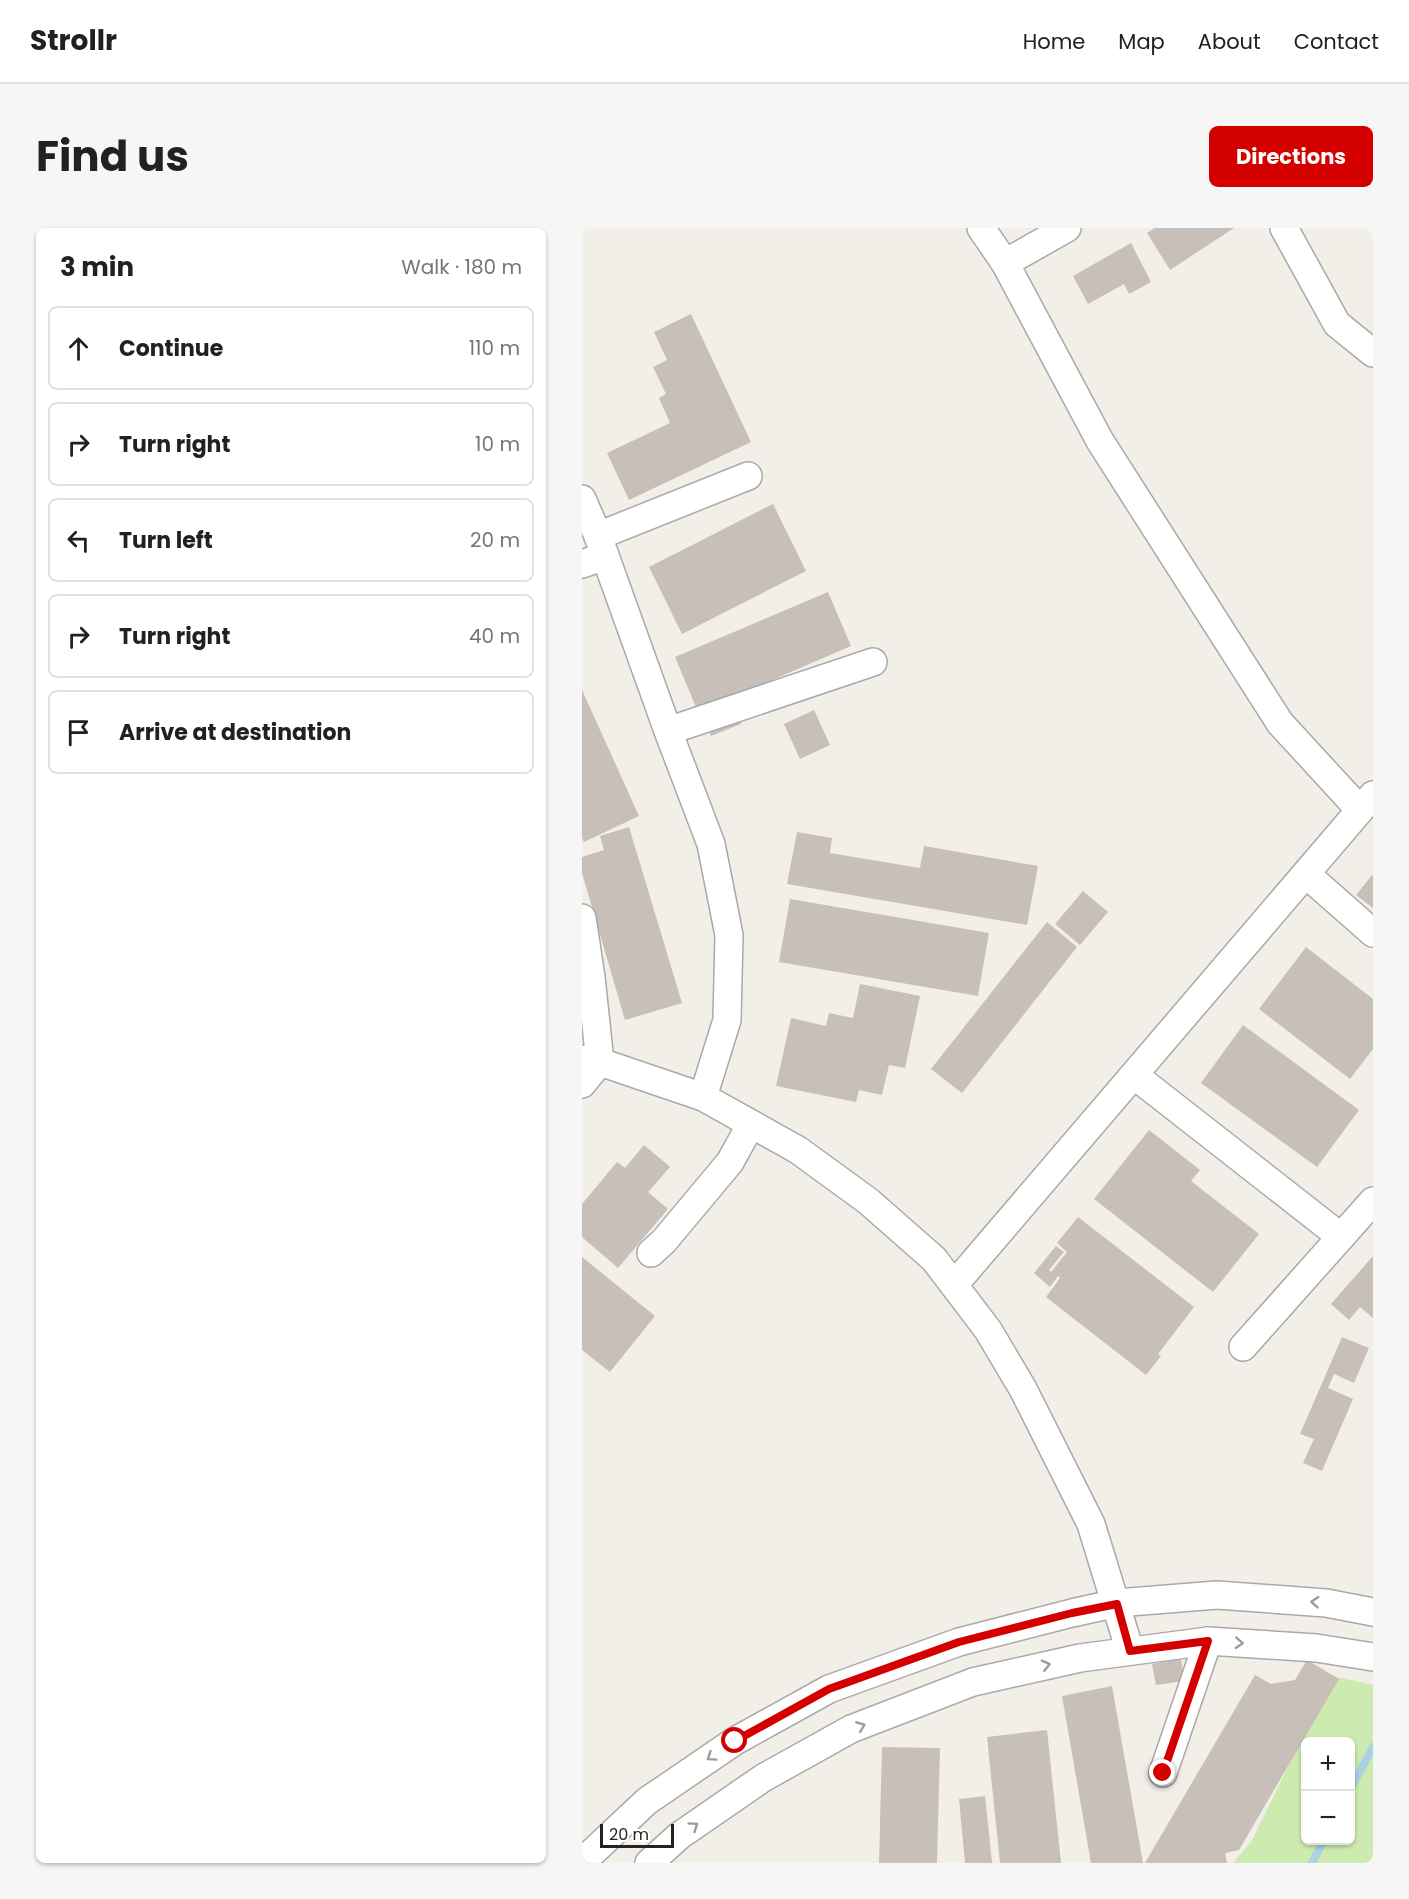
<!DOCTYPE html>
<meta charset="utf-8">
<style>
body{margin:0;font-family:Poppins,sans-serif;background:#f6f6f6;color:#202124}
.controls{position:absolute;right:18px;bottom:18px;display:grid;overflow:hidden;border-radius:9px;box-shadow:0 2px 4px #0004}
.controls button{width:54px;height:54px;display:grid;place-items:center;padding:0;border:0;border-bottom:2px solid #e0e0e0;background:#fff;color:#202124;font:30px sans-serif}
.scale{position:absolute;left:18px;bottom:15px;width:74px;box-sizing:border-box;padding-left:6px;border:3px solid #222;border-top:0;font-size:16px;line-height:21px;white-space:nowrap;color:#222;-webkit-text-stroke:4px #fff;paint-order:stroke}
.stop{position:absolute;width:18px;height:18px;margin:-14px;border:4px solid #d40000;border-radius:50%;background:#fff}
.stop.end{background:#d40000;border-color:#fff;box-shadow:0 2px 6px #0008}
.list{margin:0;padding:0;list-style:none}
h2{display:flex;justify-content:space-between;align-items:center;height:78px;margin:0;padding:0 24px;font-size:26px}
h2 small{font-size:20px;font-weight:400;color:#757577}
.list li{display:grid;grid-template-columns:39px 1fr auto;gap:18px;align-items:center;box-sizing:border-box;height:84px;margin:0 12px 12px;padding:0 12px;border:2px solid #e0e0e0;border-radius:9px}
.list b{display:block;font-size:22px;white-space:nowrap}
.list em{font-size:20px;font-style:normal;color:#757577}
.icon{flex:none;width:33px;height:33px;fill:none;stroke:currentColor;stroke-width:2;stroke-linecap:round;stroke-linejoin:round}
.map{position:relative;flex:none;width:791px;height:1635px;overflow:hidden;border-radius:9px}
header{display:flex;align-items:center;gap:36px;box-sizing:border-box;height:84px;padding:0 30px;background:#fff;border-bottom:2px solid #e0e0e0}
header strong{font-size:28px}
nav{display:flex;gap:33px;margin-inline-start:auto;font-size:21px}
.intro{display:flex;align-items:center;justify-content:space-between;box-sizing:border-box;height:144px;padding:0 36px}
h1{margin:0;font-size:42px}
.button{padding:15px 27px;border-radius:9px;background:#d40000;color:#fff;font-size:21px;font-weight:700}
main{display:flex;gap:36px;padding:0 36px}
aside{flex:1;background:#fff;border-radius:9px;box-shadow:0 2px 4px #0004}
.map>svg:first-child{display:block}
</style>
<header>
<strong>Strollr</strong>
<nav><a>Home</a><a>Map</a><a>About</a><a>Contact</a></nav>
</header>
<div class="intro"><h1>Find us</h1><a class="button">Directions</a></div>
<main>
<aside>
<h2>3 min<small>Walk · 180 m</small></h2>
<ul class="list">
<li><svg class="icon" aria-label="ahead" viewBox="0 0 24 24"><path d="M12 20V5M6 11l6-6 6 6"/></svg><div><b>Continue</b></div><em>110 m</em></li>
<li><svg class="icon" aria-label="right" viewBox="0 0 24 24"><path d="M7 20v-9h11M14 6l5 5-5 5"/></svg><div><b>Turn right</b></div><em>10 m</em></li>
<li><svg class="icon" aria-label="left" viewBox="0 0 24 24"><path d="M17 20v-9H6M10 6l-5 5 5 5"/></svg><div><b>Turn left</b></div><em>20 m</em></li>
<li><svg class="icon" aria-label="right" viewBox="0 0 24 24"><path d="M7 20v-9h11M14 6l5 5-5 5"/></svg><div><b>Turn right</b></div><em>40 m</em></li>
<li><svg class="icon" aria-label="arrive" viewBox="0 0 24 24"><path d="M6 21V4h12l-3 4 3 4H6"/></svg><div><b>Arrive at destination</b></div></li>
</ul>
</aside>
<div class="map">
<svg width="791" height="1635" viewBox="0 0 791 1635">
<rect width="100%" height="100%" fill="#f2efe9"/>
<path fill="#cdebb0" fill-rule="evenodd" d="M751,1448L791,1457V1635H651L669,1614ZM724,1514H768V1612H724Z"/>
<g fill="none" stroke-linecap="round" stroke-linejoin="round">
<g stroke="#aad3df" stroke-width="8">
<polyline points="768,1562 791,1519"/>
<polyline points="730,1635 742,1612"/>
</g>
</g>
<g fill="#c7bfb8">
<polygon points="573,0 652,0 588,42 565,5"/>
<polygon points="549,15 569,54 547,66 542,56 506,76 491,48"/>
<polygon points="109,86 169,214 47,272 25,225 88,195 77,170 84,166 71,139 85,132 72,104"/>
<polygon points="191,276 224,343 100,406 67,339"/>
<polygon points="246,364 269,418 116,484 93,429"/>
<polygon points="0,462 57,588 2,614 0,610"/>
<polygon points="151,477 159,496 129,508 122,488"/>
<polygon points="232,482 248,517 218,531 202,496"/>
<polygon points="47,599 100,775 43,792 0,645 0,629 22,622 18,608"/>
<polygon points="215,604 250,610 248,625 338,640 342,618 456,638 445,697 205,656"/>
<polygon points="791,646 791,680 774,667"/>
<polygon points="501,663 526,684 498,717 473,696"/>
<polygon points="208,671 407,705 396,768 197,734"/>
<polygon points="465,694 495,719 380,865 349,841"/>
<polygon points="724,719 791,771 791,821 768,851 677,781"/>
<polygon points="278,756 338,768 323,840 307,837 300,867 277,862 274,874 194,858 209,790 244,798 247,785 271,790"/>
<polygon points="661,797 777,882 735,939 619,855"/>
<polygon points="567,902 618,942 609,953 677,1006 631,1064 512,971"/>
<polygon points="62,917 88,939 66,964 86,981 36,1040 0,1009 0,976 35,934 43,940"/>
<polygon points="496,989 612,1079 576,1126 579,1128 564,1147 464,1069 478,1050 476,1048 468,1059 452,1045 474,1018 482,1024 467,1042 469,1044 485,1024 475,1015"/>
<polygon points="791,1028 791,1090 778,1079 767,1092 749,1076"/>
<polygon points="0,1029 73,1088 28,1144 0,1122"/>
<polygon points="760,1109 787,1120 772,1155 752,1146 746,1160 771,1171 740,1243 721,1235 732,1211 718,1206"/>
<polygon points="599,1431 602,1453 574,1457 570,1436"/>
<polygon points="725,1432 757,1451 657,1622 643,1625 645,1635 563,1635 673,1447 689,1456 713,1452"/>
<polygon points="530,1458 561,1635 509,1635 480,1468"/>
<polygon points="465,1502 479,1635 418,1635 405,1509"/>
<polygon points="300,1519 358,1520 355,1635 297,1635"/>
<polygon points="403,1568 410,1635 383,1635 377,1571"/>
</g>
<g fill="none" stroke-linecap="round" stroke-linejoin="round">
<g stroke="#a9a9a9" stroke-width="30">
<g id="minor">
<polyline points="399,0 423,35 518,213 698,495 778,582"/>
<polyline points="702,0 755,96 791,125"/>
<polyline points="423,35 485,0"/>
<polyline points="0,271 16,308 86,503 129,616 147,707 145,792 121,869"/>
<polyline points="16,308 166,248"/>
<polyline points="0,336 23,328"/>
<polyline points="86,503 291,434"/>
<polyline points="724,646 791,705"/>
<polyline points="0,690 9,749 18,834 0,856"/>
<polyline points="0,831 18,834 121,869 216,922 286,973 352,1031 406,1102 441,1161 509,1296 548,1423"/>
<polyline points="552,847 759,1009"/>
<polyline points="69,1025 82,1013 148,934 169,896"/>
<polyline points="372,1057 791,567"/>
<polyline points="661,1119 791,973"/>
<polyline points="581,1545 626,1413"/>
<polyline points="0,1634 65,1573 153,1513 247,1461 377,1414 490,1385 535,1375 635,1367 744,1375 791,1384"/>
<polyline points="67,1635 97,1608 181,1550 269,1501 391,1454 498,1430 626,1413 734,1420 791,1429"/>
</g>
</g>
<use href="#minor" stroke="#fff" stroke-width="27"/>
</g>
<defs><path id="oneway-chevron" d="M-2-3.5L2.5 0L-2 3.5" fill="none" stroke-width="1.6" stroke-linecap="round" stroke-linejoin="round" transform="scale(1.5)"/></defs>
<g stroke="#9c9c9c">
<use href="#oneway-chevron" transform="translate(733 1374) rotate(-176)"/>
<use href="#oneway-chevron" transform="translate(657 1415) rotate(3)"/>
<use href="#oneway-chevron" transform="translate(464 1437) rotate(-13)"/>
<use href="#oneway-chevron" transform="translate(279 1498) rotate(-22)"/>
<use href="#oneway-chevron" transform="translate(129 1529) rotate(146)"/>
<use href="#oneway-chevron" transform="translate(112 1598) rotate(-35)"/>
</g>
<g fill="none" stroke-linecap="round" stroke-linejoin="round">
<polyline stroke="#d40000" stroke-width="8" points="153,1513 247,1461 377,1414 490,1385 535,1376 548,1423 626,1413 581,1545"/>
</g>
</svg>
<div class="controls">
<button>+</button>
<button>−</button>
</div>
<div class="scale">20 m</div>
<div class="stop" style="left:153px;top:1513px"></div>
<div class="stop end" style="left:581px;top:1545px"></div>
</div>
</main>
